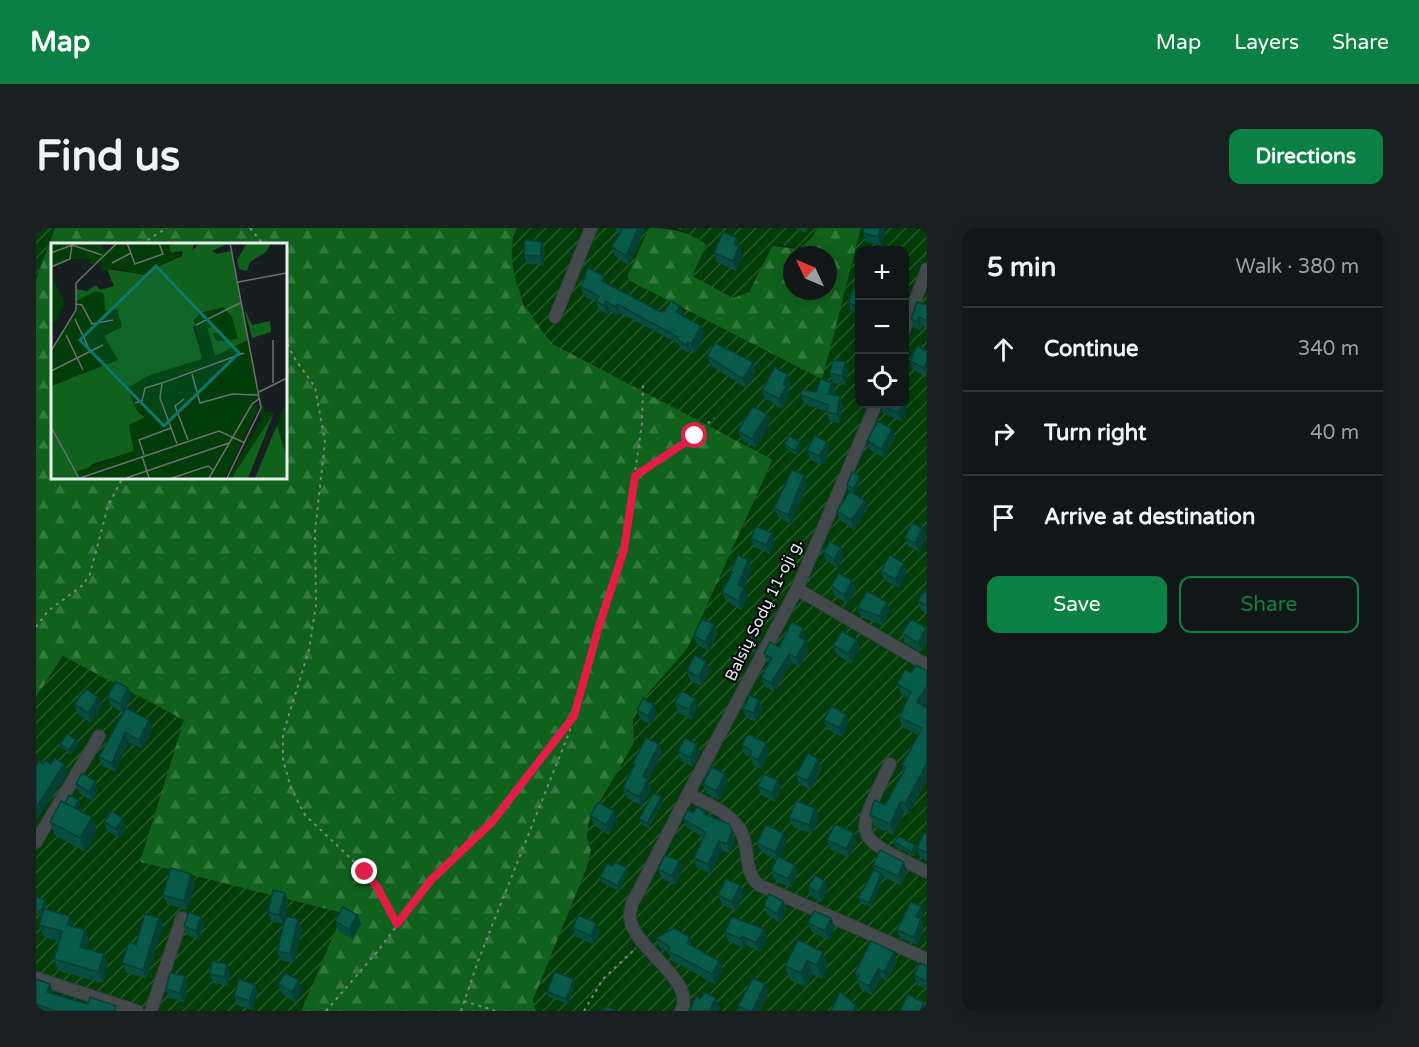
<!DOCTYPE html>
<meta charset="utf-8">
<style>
body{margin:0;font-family:"Varela Round",sans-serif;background:#1a1f20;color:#f1f3f6}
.controls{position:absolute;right:18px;top:18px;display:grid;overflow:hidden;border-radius:12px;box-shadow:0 3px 15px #0003}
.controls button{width:54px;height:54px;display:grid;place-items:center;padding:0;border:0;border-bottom:2px solid #303536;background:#111617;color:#f1f3f6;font:30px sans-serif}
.compass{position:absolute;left:747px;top:18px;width:54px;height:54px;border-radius:50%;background:#111617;box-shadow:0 3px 15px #0003;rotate:314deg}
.stop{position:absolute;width:18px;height:18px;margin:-14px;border:4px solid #e11d48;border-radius:50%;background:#fff}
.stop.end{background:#e11d48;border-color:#fff;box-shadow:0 2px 6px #0008}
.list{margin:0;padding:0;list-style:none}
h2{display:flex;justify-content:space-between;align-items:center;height:78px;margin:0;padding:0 24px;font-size:26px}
h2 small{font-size:20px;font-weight:400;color:#9c9fa1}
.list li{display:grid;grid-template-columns:39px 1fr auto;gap:18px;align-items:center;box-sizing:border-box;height:84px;padding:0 24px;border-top:2px solid #303536}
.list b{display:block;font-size:22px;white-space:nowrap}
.list em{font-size:20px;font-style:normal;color:#9c9fa1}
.actions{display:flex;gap:12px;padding:18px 24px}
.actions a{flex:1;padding:14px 0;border:2px solid #0b8043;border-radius:12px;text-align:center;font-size:21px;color:#0b8043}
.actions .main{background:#0b8043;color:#fff}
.icon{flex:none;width:33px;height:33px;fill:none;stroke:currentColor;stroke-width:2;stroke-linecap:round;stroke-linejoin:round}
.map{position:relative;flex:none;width:891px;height:783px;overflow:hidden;border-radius:12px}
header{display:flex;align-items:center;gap:36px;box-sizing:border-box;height:84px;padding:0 30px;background:#0b8043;color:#fff}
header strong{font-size:28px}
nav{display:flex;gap:33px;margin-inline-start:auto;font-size:21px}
.intro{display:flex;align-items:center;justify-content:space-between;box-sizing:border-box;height:144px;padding:0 36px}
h1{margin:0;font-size:42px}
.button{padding:15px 27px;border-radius:12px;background:#0b8043;color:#fff;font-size:21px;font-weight:700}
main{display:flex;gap:36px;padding:0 36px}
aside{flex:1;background:#111617;border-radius:12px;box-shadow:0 3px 15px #0003}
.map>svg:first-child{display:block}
</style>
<header>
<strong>Map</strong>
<nav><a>Map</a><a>Layers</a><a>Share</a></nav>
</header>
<div class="intro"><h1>Find us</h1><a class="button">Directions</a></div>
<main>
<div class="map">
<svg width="891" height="783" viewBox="0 0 891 783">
<defs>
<pattern id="forest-firs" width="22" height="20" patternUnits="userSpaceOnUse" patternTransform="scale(1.5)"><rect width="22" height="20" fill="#10611c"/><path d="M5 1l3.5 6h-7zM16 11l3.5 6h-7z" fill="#33783d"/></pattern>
<pattern id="garden-furrows" width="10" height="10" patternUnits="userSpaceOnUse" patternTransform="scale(1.5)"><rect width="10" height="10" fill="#003d08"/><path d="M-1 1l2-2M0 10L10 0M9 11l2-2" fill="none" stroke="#25592c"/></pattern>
</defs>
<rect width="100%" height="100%" fill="#171e1f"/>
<g fill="url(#forest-firs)" fill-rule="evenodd">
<path d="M19,0H481L477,10L478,39L487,75L517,116L737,231L651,422L615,462L597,491L598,515L553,593L551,609L555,622L552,637L497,772L500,783H265L306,685L103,634L27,428L0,469V51ZM16,16H249V249H16Z"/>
<path d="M613,0C669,0 680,25 713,64L736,18L763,21L776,9L781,0H825L787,152L594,53L591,48ZM756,27H792V63H756Z"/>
</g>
<g fill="url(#garden-furrows)" fill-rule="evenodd">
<polygon points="0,0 19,0 0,51"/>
<path d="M481,0H613L591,47L594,53L786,152L825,0H891V783H500L497,772L552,637L555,622L551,609L553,593L598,515L597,491L615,462L651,421L737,232L517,116C492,90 464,37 481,0ZM824,22H868V176H824Z"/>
<polygon points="640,0 781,0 776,9 763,21 746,17 736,18 713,64 697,70 656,48 671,15"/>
<polygon points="27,428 148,492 104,634 307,685 265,783 0,783 0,469"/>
</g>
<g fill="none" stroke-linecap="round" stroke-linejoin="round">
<g stroke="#353a3b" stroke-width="14">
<g id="street">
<polyline points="519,89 555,0"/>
<polyline points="868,102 891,41"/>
<path d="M840,176L761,361L652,566C669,575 692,583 703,600C715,617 706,643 723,657L891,731"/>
<polyline points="761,361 891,437"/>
<path d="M854,536C818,612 814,606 891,644"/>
<polyline points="0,614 63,508"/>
<polyline points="0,750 101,783"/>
<polyline points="115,783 146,690"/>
<path d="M645,783C662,754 597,720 594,690C593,686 595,680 596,676L652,566"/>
</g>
</g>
<g stroke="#7e8485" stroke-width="2" stroke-dasharray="3 4.5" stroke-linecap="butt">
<polyline points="214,0 227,16"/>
<polyline points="105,16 131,0"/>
<polyline points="249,109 257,128 279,159 289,214 279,303 280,377 273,422 247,506 247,532 255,560 269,587 329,644 341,659 361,696"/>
<polyline points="599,248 644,219 678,190"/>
<polyline points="0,399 12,383 47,357 54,346 72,278 87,249"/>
<polyline points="428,773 460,783"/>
<polyline points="290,783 341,724 395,652 456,594 536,490"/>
<polyline points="425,783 442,733 533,505 563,398 588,322 606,195 607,155"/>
<polyline points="548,783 567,751 599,721"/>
</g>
<use href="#street" stroke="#434a4b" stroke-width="12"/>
</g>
<g fill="#074d40">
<polygon points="579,0 607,0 608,3 593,37 579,28 576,19 583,7 582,6"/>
<polygon points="759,0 771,0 769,5"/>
<polygon points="828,0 847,0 849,5 845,18 830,14 827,5"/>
<polygon points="506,14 509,23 508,37 491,36 488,27"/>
<polygon points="705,19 704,20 707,28 700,43 681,34 678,25"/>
<polygon points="568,48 571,56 623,83 628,84 644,78 647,88 669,107 659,125 655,123 654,126 644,120 643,116 584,85 583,88 573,82 571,86 563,82 560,74 548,68 545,59"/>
<polygon points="824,62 824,87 815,84 812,75"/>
<polygon points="891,77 891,100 886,98 885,102 878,100 875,91"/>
<polygon points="891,123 891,149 877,142 874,133"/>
<polygon points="671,128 720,143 710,160 675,138"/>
<polygon points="812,143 809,157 797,155 794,145"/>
<polygon points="755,156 752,163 753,168 746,181 729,171 726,162"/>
<polygon points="780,164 800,164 798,167 807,177 804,195 794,193 791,184 768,176 765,167"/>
<polygon points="868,173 872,182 866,194 846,184 843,176 868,176"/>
<polygon points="731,186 734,195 720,220 706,212 702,203"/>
<polygon points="856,201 859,210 848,230 834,222 831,213"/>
<polygon points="748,216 766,218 761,227 750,221"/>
<polygon points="771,222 794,223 786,238 774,231"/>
<polygon points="825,253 819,265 815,263 829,273 832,282 818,302 804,292 801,283 814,263 812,262 811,257"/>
<polygon points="772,256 755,296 742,289 738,280"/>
<polygon points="886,300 890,309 883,324 873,319 869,310"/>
<polygon points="715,310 739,314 734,326 718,319"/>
<polygon points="787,324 808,329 802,340 791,333"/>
<polygon points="716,341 708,360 712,369 705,382 690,373 686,364 696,346 695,343"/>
<polygon points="845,343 871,344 863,360 848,352"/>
<polygon points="816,353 820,362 812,376 798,367 795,358"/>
<polygon points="891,365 891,385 886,383 882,373"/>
<polygon points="821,380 854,383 847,397 825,389"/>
<polygon points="678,396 681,406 673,423 661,417 658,408"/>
<polygon points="890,400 891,414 885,424 869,415 866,405"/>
<polygon points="770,409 769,412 773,421 764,439 756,435 738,464 728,458 725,449 733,435 731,434 728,426 743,419"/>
<polygon points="797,417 824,421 815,436 800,426"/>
<polygon points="674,442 666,458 654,453 651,443"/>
<polygon points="869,442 889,478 891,480 891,552 873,586 868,584 857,607 838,598 834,587 849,577 868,543 866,537 882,507 866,499 863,489 872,470 865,466 861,456"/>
<polygon points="62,469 66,479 55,495 42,486 38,476"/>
<polygon points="71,469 96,470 87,485 75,478"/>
<polygon points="723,472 727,481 720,494 710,490 707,481"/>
<polygon points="639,475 662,479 656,491 642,485"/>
<polygon points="618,477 621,486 615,497 604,491 601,482"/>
<polygon points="90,480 117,501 106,521 93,514 79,544 66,538 63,529"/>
<polygon points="810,486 813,495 806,509 791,501 788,492"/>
<polygon points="40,512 42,517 35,527 26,520 24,516"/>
<polygon points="706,517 734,525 725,541 717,537 714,529 709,527"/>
<polygon points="642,523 664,525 657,539 645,533"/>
<polygon points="626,525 612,553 615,561 606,578 590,569 587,560 598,538 597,535"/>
<polygon points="782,531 786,540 774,562 764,556 760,547"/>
<polygon points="689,546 692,555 683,572 670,565 667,556"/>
<polygon points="742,552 745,561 739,574 725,567 722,558"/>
<polygon points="40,556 62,562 56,573 43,565"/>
<polygon points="625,569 627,574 613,600 605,596 603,591"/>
<polygon points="43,572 44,577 42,582 61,603 49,624 19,607 14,594 29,575"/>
<polygon points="779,580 783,589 776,606 757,599 753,590"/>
<polygon points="669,584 670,587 699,612 694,625 686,622 675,646 661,639 658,630 668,610 651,600 647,591 657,585"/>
<polygon points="554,588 581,593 573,607 558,597"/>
<polygon points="87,590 90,600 83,610 71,603 68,594"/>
<polygon points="891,607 891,633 884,629 881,620"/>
<polygon points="791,612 821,614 813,630 794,621"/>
<polygon points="751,614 744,629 762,646 755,660 738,652 735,643 740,632 725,624 721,615"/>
<polygon points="858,614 881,622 878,628 860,619"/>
<polygon points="837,637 871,643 865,657 847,649 835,679 824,675 822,670 839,642"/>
<polygon points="622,641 646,643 639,657 625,650"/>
<polygon points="592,644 583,663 565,654 564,649"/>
<polygon points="155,646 159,655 151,682 131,676 127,667"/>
<polygon points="789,653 792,662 786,674 775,668 772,659"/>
<polygon points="249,665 252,674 247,696 235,693 232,684"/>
<polygon points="682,667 708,667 700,683 686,677"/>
<polygon points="0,669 9,672 10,677 9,682 34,688 38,698 49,702 53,713 51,721 68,726 72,737 67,755 22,743 18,731 23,713 8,709 3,697 6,688 0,686"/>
<polygon points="747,673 751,682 744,695 731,687 728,678"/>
<polygon points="888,686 885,692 888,700 881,717 864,710 861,702"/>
<polygon points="321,687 325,696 316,711 302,703 299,693"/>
<polygon points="165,689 168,698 163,712 151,707 148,698"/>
<polygon points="123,690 127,699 110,751 90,744 86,735 100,717"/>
<polygon points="262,691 266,701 258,735 245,732 241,723"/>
<polygon points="560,695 564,704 558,717 540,709 537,700"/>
<polygon points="772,695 799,699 793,712 776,704"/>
<polygon points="728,701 731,710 724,724 710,717 708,721 692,713 689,704"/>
<polygon points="620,710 683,733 687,743 679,756 635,732 633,725 624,720"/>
<polygon points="762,712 792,737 786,751 776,746 770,759 754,752 749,738"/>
<polygon points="858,724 861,734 851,753 845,750 836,767 825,761 819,745"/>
<polygon points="891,738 891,761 881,757 878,747"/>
<polygon points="174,746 194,746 192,758 177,755"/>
<polygon points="149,748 152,758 148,774 133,770 130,761"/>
<polygon points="0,751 17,766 52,776 82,783 0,783"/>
<polygon points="538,751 539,756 532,776 513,769 511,764"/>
<polygon points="242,756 266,762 259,774 246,766"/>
<polygon points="219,757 222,766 216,782 201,777 198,768"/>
<polygon points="733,765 724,783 704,783 702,778"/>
</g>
<g fill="#063f34">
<polygon points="602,0 607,0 608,3 593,37 590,28"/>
<polygon points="844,0 847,0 849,5 845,18 842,9"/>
<polygon points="701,10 707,28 700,43 697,33 698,16"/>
<polygon points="506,14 509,23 508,37 504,28"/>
<polygon points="568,48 572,57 566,53"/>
<polygon points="570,73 573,82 571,86 568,78"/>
<polygon points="581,76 584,85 583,88 579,79"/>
<polygon points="644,78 647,87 644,93 640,84"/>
<polygon points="883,89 886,98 885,102 881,94"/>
<polygon points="665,98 669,107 659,125 655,116"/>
<polygon points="652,114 655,123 654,126 650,117"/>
<polygon points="891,133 891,148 888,140"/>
<polygon points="717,134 720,143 710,160 707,151"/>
<polygon points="809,134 812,143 809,157 806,148"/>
<polygon points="752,147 755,156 752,163 753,168 746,181 743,171 747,156"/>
<polygon points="796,155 800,164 795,176 792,166"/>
<polygon points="804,168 807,177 804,195 801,186"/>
<polygon points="868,173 872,182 866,194 862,185 867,176 868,176"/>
<polygon points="731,186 734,195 720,220 716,211"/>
<polygon points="856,201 859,210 848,230 845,221"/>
<polygon points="764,214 766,218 761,227 759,223"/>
<polygon points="791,214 794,223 786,238 783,228"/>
<polygon points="768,247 772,256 755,296 752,287"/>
<polygon points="824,248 825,253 819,265 817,261"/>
<polygon points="829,273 832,282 818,302 815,292"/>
<polygon points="886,300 890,309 883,324 879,315"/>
<polygon points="736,305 739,314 734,326 730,317"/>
<polygon points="805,320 808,329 802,340 798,331"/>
<polygon points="712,332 716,341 705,366 708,360 712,369 705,382 702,373 702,357"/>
<polygon points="868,335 871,344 863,360 859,351"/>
<polygon points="816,353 820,362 812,376 808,367"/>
<polygon points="851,374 854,383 847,397 843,388"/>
<polygon points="678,396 681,406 673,423 669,414"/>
<polygon points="767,400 770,409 766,417 763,409"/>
<polygon points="890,400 891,414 885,424 882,415"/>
<polygon points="770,412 773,421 764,439 760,430"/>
<polygon points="821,412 824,421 815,436 812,426"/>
<polygon points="753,426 756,435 738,464 735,455"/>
<polygon points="670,433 674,442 666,458 663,449"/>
<polygon points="891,458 891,475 885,485 881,474"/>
<polygon points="92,460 96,470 87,485 84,476"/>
<polygon points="62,469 66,479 55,495 52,485"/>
<polygon points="659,470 662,479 656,491 653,482"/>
<polygon points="723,472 727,481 720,494 717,485"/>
<polygon points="618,477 621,486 615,497 612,488"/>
<polygon points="810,486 813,495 806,509 803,500"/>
<polygon points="113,492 117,501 106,521 103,512"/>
<polygon points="89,504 93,514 79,544 76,535"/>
<polygon points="40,512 42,517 35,527 33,522"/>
<polygon points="730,515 734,525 725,541 722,532"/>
<polygon points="623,516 626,525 612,553 615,561 606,578 603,569 607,548"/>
<polygon points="661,516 664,525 657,539 654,530"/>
<polygon points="782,531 786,540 774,562 771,553"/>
<polygon points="891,535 891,552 873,586 869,576"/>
<polygon points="28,536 32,545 0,593 0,580"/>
<polygon points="689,546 692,555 683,572 680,563"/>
<polygon points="742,552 745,561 739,574 736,565"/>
<polygon points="59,553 62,562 56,573 53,564"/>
<polygon points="625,569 627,574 613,600 611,595"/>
<polygon points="43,572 44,577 39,586 37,581"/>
<polygon points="864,574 868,584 857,607 854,596"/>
<polygon points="779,580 783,589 776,606 773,597"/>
<polygon points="578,583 581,593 573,607 570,597"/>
<polygon points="56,589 61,603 49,624 44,610"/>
<polygon points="87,590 90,600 83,610 80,601"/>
<polygon points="696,602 699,612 694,625 691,616"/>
<polygon points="748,605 751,614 742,633 739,624"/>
<polygon points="818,605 821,614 813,630 810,621"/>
<polygon points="683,613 686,622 675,646 672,636"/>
<polygon points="879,617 881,622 878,628 876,624"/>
<polygon points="643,633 646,643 639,657 636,648"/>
<polygon points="868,634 871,643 865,657 862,648"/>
<polygon points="759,637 762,646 755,660 752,651"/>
<polygon points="591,640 592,644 583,663 581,658"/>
<polygon points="845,645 847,650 835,679 833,675"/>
<polygon points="155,646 159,655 151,682 148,673"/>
<polygon points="789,653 792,662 786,674 782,665"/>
<polygon points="704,657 708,667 700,683 696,674"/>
<polygon points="249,665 252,674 247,696 243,687"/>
<polygon points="9,672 10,677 7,688 5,684"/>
<polygon points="747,673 751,682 744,695 741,686"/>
<polygon points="885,678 888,686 885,692 888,700 881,717 878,709 880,689"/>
<polygon points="321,687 325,696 316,711 313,702"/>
<polygon points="34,688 38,700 31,697"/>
<polygon points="165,689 168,698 163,712 160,703"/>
<polygon points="123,690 127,699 110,751 107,742"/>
<polygon points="795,690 799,699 793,712 789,703"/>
<polygon points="262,691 266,701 258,735 254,726"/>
<polygon points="560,695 564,704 558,717 555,708"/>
<polygon points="728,701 731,710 724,724 720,715"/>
<polygon points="49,702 53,713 48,730 44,719"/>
<polygon points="706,708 710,717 708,721 705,711"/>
<polygon points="654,709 657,719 651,715"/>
<polygon points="787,724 792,737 786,751 781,737"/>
<polygon points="858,724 861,734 851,753 848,744"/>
<polygon points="68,726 72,737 67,755 62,744"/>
<polygon points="683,733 687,743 679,756 676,746"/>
<polygon points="771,733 776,746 770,759 765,745"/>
<polygon points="191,736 194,746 192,758 188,749"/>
<polygon points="842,741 845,750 836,767 833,758"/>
<polygon points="149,748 152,758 148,774 144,765"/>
<polygon points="538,751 539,756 532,776 530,771"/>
<polygon points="263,752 266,762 259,774 256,764"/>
<polygon points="14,756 17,765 14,773 11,764"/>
<polygon points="729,756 733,765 724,783 716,783"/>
<polygon points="219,757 222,766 216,782 213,773"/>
<polygon points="680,770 684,780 682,783 673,783"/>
<polygon points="888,775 891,783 884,783"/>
<polygon points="820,777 822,783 817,783"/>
</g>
<g fill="#085a4b" stroke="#063f34" stroke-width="1.5">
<polygon points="584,0 602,0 590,28 576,19 586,1"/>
<polygon points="828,0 844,0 842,9 827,5"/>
<polygon points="687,4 701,10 698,16 703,18 697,33 678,25"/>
<polygon points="489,12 506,14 504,28 488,27"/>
<polygon points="552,40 568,48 566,53 623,83 628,84 635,73 644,78 640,84 665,98 655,116 652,114 650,117 641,111 642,109 581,76 579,79 570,73 568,78 560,73 563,68 545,59"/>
<polygon points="817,60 824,62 824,79 812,75"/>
<polygon points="881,74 891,77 891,93 883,89 881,94 875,91"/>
<polygon points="679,115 717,134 707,151 671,128"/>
<polygon points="881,118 891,123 891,133 888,140 874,133"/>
<polygon points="797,132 809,134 806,148 794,145"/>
<polygon points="739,139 752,147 747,156 750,158 743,171 726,162"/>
<polygon points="785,151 796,155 792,166 804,168 801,186 791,184 792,177 765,167 766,162 780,164"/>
<polygon points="843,176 867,176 862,185"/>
<polygon points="717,178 731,186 716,211 702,203"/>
<polygon points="842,193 856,201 845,221 831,213"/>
<polygon points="779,207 791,214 783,228 771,222"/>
<polygon points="753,208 764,214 759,223 748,216"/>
<polygon points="756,242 768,247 752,287 738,280"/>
<polygon points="816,244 824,248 817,261 811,257"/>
<polygon points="814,263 829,273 815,292 801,283"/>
<polygon points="876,295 886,300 879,315 869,310"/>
<polygon points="720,298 736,305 730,317 715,310"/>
<polygon points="794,313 805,320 798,331 787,324"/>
<polygon points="702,327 712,332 702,357 708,360 702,373 686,364 697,344 695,343"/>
<polygon points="854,327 868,335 859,351 845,343"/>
<polygon points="803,345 816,353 808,367 795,358"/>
<polygon points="831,363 851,374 843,388 821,380"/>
<polygon points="888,363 891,365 891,378 882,373"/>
<polygon points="666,391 678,396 669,414 658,408"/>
<polygon points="875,391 890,400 882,415 866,405"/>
<polygon points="756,394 767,400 763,409 770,412 760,430 753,426 735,455 725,449 736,430 728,426 734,414 743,419"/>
<polygon points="806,403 821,412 812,426 797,417"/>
<polygon points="659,427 670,433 663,449 651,443"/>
<polygon points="880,437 891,443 891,458 881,474 891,480 891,535 869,576 864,574 854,596 834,587 836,579 839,572 849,577 870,539 866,537 886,500 863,489 875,464 861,456 869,442 875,445"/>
<polygon points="80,454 92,460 84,476 71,469"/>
<polygon points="50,461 62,469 52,485 38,476"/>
<polygon points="645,463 659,470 653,482 639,475"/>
<polygon points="714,467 723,472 717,485 707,481"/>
<polygon points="607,470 618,477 612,488 601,482"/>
<polygon points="795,478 810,486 803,500 788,492"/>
<polygon points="90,480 113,492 103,512 89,504 76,535 63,529"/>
<polygon points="31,506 40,512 33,522 24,516"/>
<polygon points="712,506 730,515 722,532 714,528 716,523 706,517"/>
<polygon points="610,510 623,516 607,548 612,552 603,569 587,560 599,536 597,535"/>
<polygon points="649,510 661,516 654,530 642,523"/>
<polygon points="772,525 782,531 771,553 760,547"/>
<polygon points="19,530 28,536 0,580 0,539 3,533 7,536 9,532 15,536"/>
<polygon points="676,539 689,546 680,563 667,556"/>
<polygon points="46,545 59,553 53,564 40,556"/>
<polygon points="728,546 742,552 736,565 722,558"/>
<polygon points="618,565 625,569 611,595 603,591"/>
<polygon points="33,567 43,572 38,580 29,575"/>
<polygon points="25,573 56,589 44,610 14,594"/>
<polygon points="760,573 779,580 773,597 753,590"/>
<polygon points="562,574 578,583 570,597 554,588"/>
<polygon points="661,579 669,584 668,586 693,596 696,602 691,616 683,613 672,636 658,630 670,604 647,591 652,582 657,585"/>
<polygon points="75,583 87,590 80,601 68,594"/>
<polygon points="799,596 818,605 810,621 791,612"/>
<polygon points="730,597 748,605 739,624 721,615"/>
<polygon points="888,605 891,607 891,625 881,620"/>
<polygon points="862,608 879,617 876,624 858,614"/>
<polygon points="844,622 868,634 862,648 837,637"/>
<polygon points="629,627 643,633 636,648 622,641"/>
<polygon points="742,628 759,637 752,651 735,643"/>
<polygon points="579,634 591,640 581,658 564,649 571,636 577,638"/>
<polygon points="135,640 155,646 148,673 127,667"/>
<polygon points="838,642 845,645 833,675 822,670"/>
<polygon points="779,647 789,653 782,665 772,659"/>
<polygon points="690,651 704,657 696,674 682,667"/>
<polygon points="237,662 249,665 243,687 232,684"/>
<polygon points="733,666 747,673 741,686 728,678"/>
<polygon points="0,669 9,672 5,684 0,682"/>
<polygon points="875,674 885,678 880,689 885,691 878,709 861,702"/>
<polygon points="307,679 321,687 313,702 299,693"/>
<polygon points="8,681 34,688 31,697 49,702 44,719 68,726 62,744 18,731 26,703 3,697"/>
<polygon points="778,683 795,690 789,703 772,695"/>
<polygon points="153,684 165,689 160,703 148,698"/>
<polygon points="109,686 123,690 107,742 86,735 93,714 100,717"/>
<polygon points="542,687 560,695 555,708 537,700"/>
<polygon points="250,688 262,691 254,726 241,723"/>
<polygon points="696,689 728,701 720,715 706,708 705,711 689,704"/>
<polygon points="638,700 654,709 651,715 683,733 676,746 632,723 634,719 620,710"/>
<polygon points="762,712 787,724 781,737 771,733 765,745 749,738"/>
<polygon points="835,713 858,724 848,744 842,741 833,758 821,752 823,747 819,745"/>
<polygon points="176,733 191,736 188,749 174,746"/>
<polygon points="884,735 891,738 891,754 878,747"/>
<polygon points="519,744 538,751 530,771 511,764"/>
<polygon points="134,745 149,748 144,765 130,761"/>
<polygon points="249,745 263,752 256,764 242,756"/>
<polygon points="717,750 729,756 716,783 713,783 702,778"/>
<polygon points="0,751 14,756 11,764 52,776 54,769 80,778 78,783 20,783 0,776"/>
<polygon points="203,751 219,757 213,773 198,768"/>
<polygon points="669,764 680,770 673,783 654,783 660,768 664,771"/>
<polygon points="804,764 820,777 817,783 795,783"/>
<polygon points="872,766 888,775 884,783 864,783"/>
<polygon points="571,778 580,783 568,783"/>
</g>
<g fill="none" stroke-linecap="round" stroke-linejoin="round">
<polyline stroke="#e11d48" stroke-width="8" points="329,644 341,659 361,696 395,652 456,594 538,488 563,398 588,322 599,248 659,208"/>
</g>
<g text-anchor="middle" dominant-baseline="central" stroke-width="4.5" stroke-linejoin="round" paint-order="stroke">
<g font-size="16" fill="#e8edee" stroke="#050708">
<text transform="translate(728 382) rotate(-64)">Balsių Sodų 11-oji g.</text>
</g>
</g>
<g transform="translate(15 15)">
<rect width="236" height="236" fill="#171e1f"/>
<path d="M211,150L213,168L223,170L181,235H177L210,176Z" fill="#003d08"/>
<path d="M123,0H143L141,8L149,0H178L161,8L166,11L180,8L197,97L164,114L156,85L164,82L166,90L162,91L174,99L181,74L142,84L152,116L77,144L88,170L94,174L78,182L83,208L42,221L27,235H0V143L16,137L53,93V51L25,58V46L36,48L45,42L49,47L63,43L56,26L90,31L131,13V8L120,10L118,3ZM196,0H220L215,9L199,19L196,28L188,26L186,17ZM193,65L201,82L219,78L220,89L201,95ZM223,170L197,235H181L183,231ZM226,182L235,211V235H204Z" fill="#10611c"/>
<path d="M0,0H50L54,9L66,0H123L118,3L120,10L131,11L92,32L64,25L51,28L49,16L42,22L34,16H20L0,25ZM0,32L13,58L6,78L0,80ZM45,48L53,51L54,68L66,66L71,84L53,93L67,117L0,143L3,101L26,68L25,58ZM172,64L181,74L187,96L166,98L162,91L166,90L164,83L156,85L164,113L197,97L208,154L204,159L207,166L174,235H27L25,229L83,208L78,182L94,174L86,168L76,145L99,132L151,116L143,77L149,70ZM235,159V211L226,182Z" fill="#003d08"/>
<path fill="none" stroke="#6b7172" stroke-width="1.5" d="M76,0L84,21L112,11L108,0M0,10L21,2L51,12M61,20L80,10M0,24L19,16L21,1M187,39L236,30M25,61L31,62L41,81L62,77M24,76L39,108M145,82L191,59M15,92L32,127M0,108L25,67V40L66,0M0,128L52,102M141,131L149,160L181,151L208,152M222,140V97M208,149L236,135M133,156L124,163L137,197M84,160L91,158L94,145L111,140M0,184L28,235M126,201L109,155L111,140L193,110M93,212L88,197L120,185M91,213L98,235M29,235L168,188L194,200M75,235L178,200M121,235L157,223L162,227M158,235L201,161L209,155M176,235L210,165L179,0"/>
<path fill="#0f766e" fill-opacity="0.15" stroke="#0f766e" stroke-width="3" d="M105,23L188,110L113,183L29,97Z"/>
<rect width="236" height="236" fill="none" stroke="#e8edee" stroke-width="3"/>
</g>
</svg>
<div class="controls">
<button>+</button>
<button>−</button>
<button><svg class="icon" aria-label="locate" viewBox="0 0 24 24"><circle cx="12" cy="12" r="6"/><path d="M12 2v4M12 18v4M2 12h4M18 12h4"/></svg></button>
</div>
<svg class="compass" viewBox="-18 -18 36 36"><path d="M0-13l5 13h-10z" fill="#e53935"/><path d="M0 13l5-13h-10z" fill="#9c9fa1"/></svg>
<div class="stop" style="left:659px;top:208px"></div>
<div class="stop end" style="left:329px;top:644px"></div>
</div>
<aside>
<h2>5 min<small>Walk · 380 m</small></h2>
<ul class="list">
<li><svg class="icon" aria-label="ahead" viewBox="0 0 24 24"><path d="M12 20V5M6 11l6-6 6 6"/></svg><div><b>Continue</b></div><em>340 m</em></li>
<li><svg class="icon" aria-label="right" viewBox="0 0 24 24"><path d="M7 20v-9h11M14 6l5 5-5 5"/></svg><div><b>Turn right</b></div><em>40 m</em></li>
<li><svg class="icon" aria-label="arrive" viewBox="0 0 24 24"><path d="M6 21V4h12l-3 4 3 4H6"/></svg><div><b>Arrive at destination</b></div></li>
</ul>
<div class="actions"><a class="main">Save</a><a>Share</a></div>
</aside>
</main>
